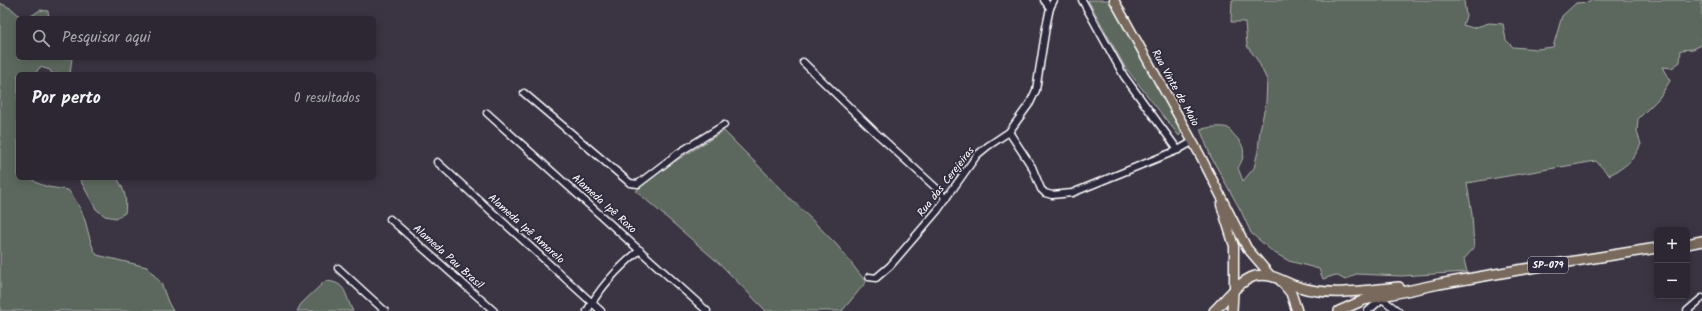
<!DOCTYPE html>
<html lang="pt">
<meta charset="utf-8">
<style>
body{margin:0;font-family:Kalam,sans-serif;background:#38333e;color:#f1f3f6}
.controls{position:absolute;right:12px;bottom:12px;display:grid;overflow:hidden;border-radius:6px;box-shadow:0 2px 10px #0003}
.controls button{width:36px;height:36px;display:grid;place-items:center;padding:0;border:0;border-bottom:1px solid #48444d;background:#2c2732;color:#f1f3f6;font:20px sans-serif}
.list{margin:0;padding:0;list-style:none}
h2{display:flex;justify-content:space-between;align-items:center;height:52px;margin:0;padding:0 16px;font-size:17px}
h2 small{font-size:13px;font-weight:400;color:#a6a5ac}
.icon{flex:none;width:22px;height:22px;fill:none;stroke:currentColor;stroke-width:2;stroke-linecap:round;stroke-linejoin:round}
.map{position:relative;flex:none;width:1702px;height:311px;overflow:hidden}
.search{position:absolute;background:#2c2732;box-shadow:0 2px 10px #0003;left:16px;top:16px;width:360px;height:44px;display:flex;align-items:center;gap:10px;box-sizing:border-box;padding:0 14px;border-radius:6px;color:#a6a5ac;font-size:15px}
.panel{position:absolute;background:#2c2732;box-shadow:0 2px 10px #0003;left:16px;top:72px;width:360px;height:108px;border-radius:6px}
.map>svg:first-child{display:block}
</style>
<div class="map">
<svg width="1702" height="311" viewBox="0 0 1702 311">
<rect width="100%" height="100%" fill="#3b3443"/>
<filter id="ink" filterUnits="userSpaceOnUse"><feTurbulence type="fractalNoise" baseFrequency=".025" numOctaves="2"/><feDisplacementMap in="SourceGraphic" scale="8" xChannelSelector="R" yChannelSelector="G"/><feConvolveMatrix kernelMatrix="1 2 1 2 8 2 1 2 1" color-interpolation-filters="sRGB"/></filter>
<g filter="url(#ink)">
<g fill="#5c685d" stroke="#aeb4ae">
<polygon points="1088,0 1114,0 1182,131 1179,136 1125,67"/>
<path d="M1232,0H1464L1466,16L1463,25L1473,28L1489,23L1503,24L1506,40L1513,47L1537,49L1553,47L1562,16L1576,3L1590,2L1591,0H1702V45L1693,49L1681,50L1680,62L1672,68L1662,67L1670,81L1659,98L1638,119L1637,132L1641,144C1634,160 1625,168 1609,175L1596,161L1467,183L1472,214L1474,248L1464,259L1467,272L1401,276L1356,274L1345,280L1336,275L1323,279L1319,269L1289,261L1273,252L1251,233L1241,211L1211,157L1200,129C1208,128 1220,125 1228,128C1230,129 1232,133 1234,135C1246,146 1246,155 1238,168L1243,181L1254,168L1258,151L1260,130L1266,102L1267,80L1258,61L1247,46L1245,22H1231Z"/>
<path d="M0,3L12,9L22,18H18V58H72L70,74H52L50,70L40,67L35,74H18V178H30L37,183L48,187L68,190C77,201 84,214 87,228C90,238 91,246 97,255L147,267L161,283L168,302L173,311H0Z"/>
<polygon points="40,10 48,11 49,18 28,18"/>
<polygon points="724,131 837,245 866,282 842,311 766,311 721,265 636,191 661,170"/>
<path d="M79,178H117C125,190 127,199 125,213L116,218L105,216L96,209Z"/>
<path d="M325,281C348,282 344,295 353,311H297L301,304Z"/>
</g>
<g fill="none" stroke-linecap="round" stroke-linejoin="round">
<g stroke="#fff" stroke-width="9">
<g id="minor">
<polyline points="1044,0 1050,8"/>
<polyline points="1082,0 1124,76 1178,150"/>
<polyline points="803,62 876,133 947,198"/>
<polyline points="524,93 630,183 638,184 680,152 724,125"/>
<polyline points="487,113 707,311"/>
<polyline points="1009,132 1032,167 1041,189 1045,193 1052,195 1072,193 1178,150 1192,142"/>
<polyline points="437,162 601,311"/>
<polyline points="390,219 494,311"/>
<polyline points="338,268 385,311"/>
<polyline points="869,277 876,278 890,266 938,210 977,155 988,146 1009,132 1030,103 1036,90 1046,27 1050,8 1054,0"/>
<polyline points="1382,299 1398,311"/>
<path d="M587,311C601,286 619,267 640,250"/>
<polyline points="1368,311 1384,297"/>
<polyline points="1687,311 1702,298"/>
</g>
</g>
<g stroke="#fff" stroke-width="11">
<g id="major">
<polyline points="1114,0 1200,155 1247,248 1271,276"/>
<polyline points="1221,205 1234,246 1234,290"/>
</g>
</g>
<g stroke="#fff" stroke-width="12">
<g id="highway">
<polyline points="1687,244 1702,241"/>
<polyline points="1281,281 1291,293 1297,311"/>
<path d="M1214,311C1226,299 1239,281 1255,276C1272,272 1284,283 1299,287C1330,297 1367,290 1399,287"/>
<polyline points="1232,311 1233,293"/>
<polyline points="1339,311 1364,300 1439,284 1518,270 1657,248"/>
</g>
</g>
<use href="#minor" stroke="#2f2a3d" stroke-width="6"/>
<use href="#major" stroke="#78695c" stroke-width="8"/>
<use href="#highway" stroke="#78695c" stroke-width="9"/>
</g>
</g>
<g text-anchor="middle" dominant-baseline="central" stroke-width="3.5" stroke-linejoin="round" paint-order="stroke">
<rect fill="#2f2a3d" stroke="#c1bfc5" stroke-width="1" x="1528" y="257" width="40" height="16" rx="3"/>
<g font-size="10" font-weight="bold" fill="#fff">
<text x="1548" y="265">SP-079</text>
</g>
<g font-size="11" fill="#fff" stroke="#2f2a3d">
<text transform="translate(1175 88) rotate(61)">Rua Vinte de Maio</text>
<text transform="translate(946 182) rotate(-52)">Rua das Cerejeiras</text>
<text transform="translate(604 204) rotate(42)">Alameda Ipê Roxo</text>
<text transform="translate(526 229) rotate(42)">Alameda Ipê Amarelo</text>
<text transform="translate(448 257) rotate(42)">Alameda Pau Brasil</text>
</g>
</g>
</svg>
<div class="controls">
<button>+</button>
<button>−</button>
</div>
<div class="search"><svg class="icon" aria-label="search" viewBox="0 0 24 24"><circle cx="10" cy="10" r="6"/><path d="M15 15l6 6"/></svg>Pesquisar aqui</div>
<section class="panel">
<h2>Por perto<small>0 resultados</small></h2>
<ul class="list">
</ul>
</section>
</div>
